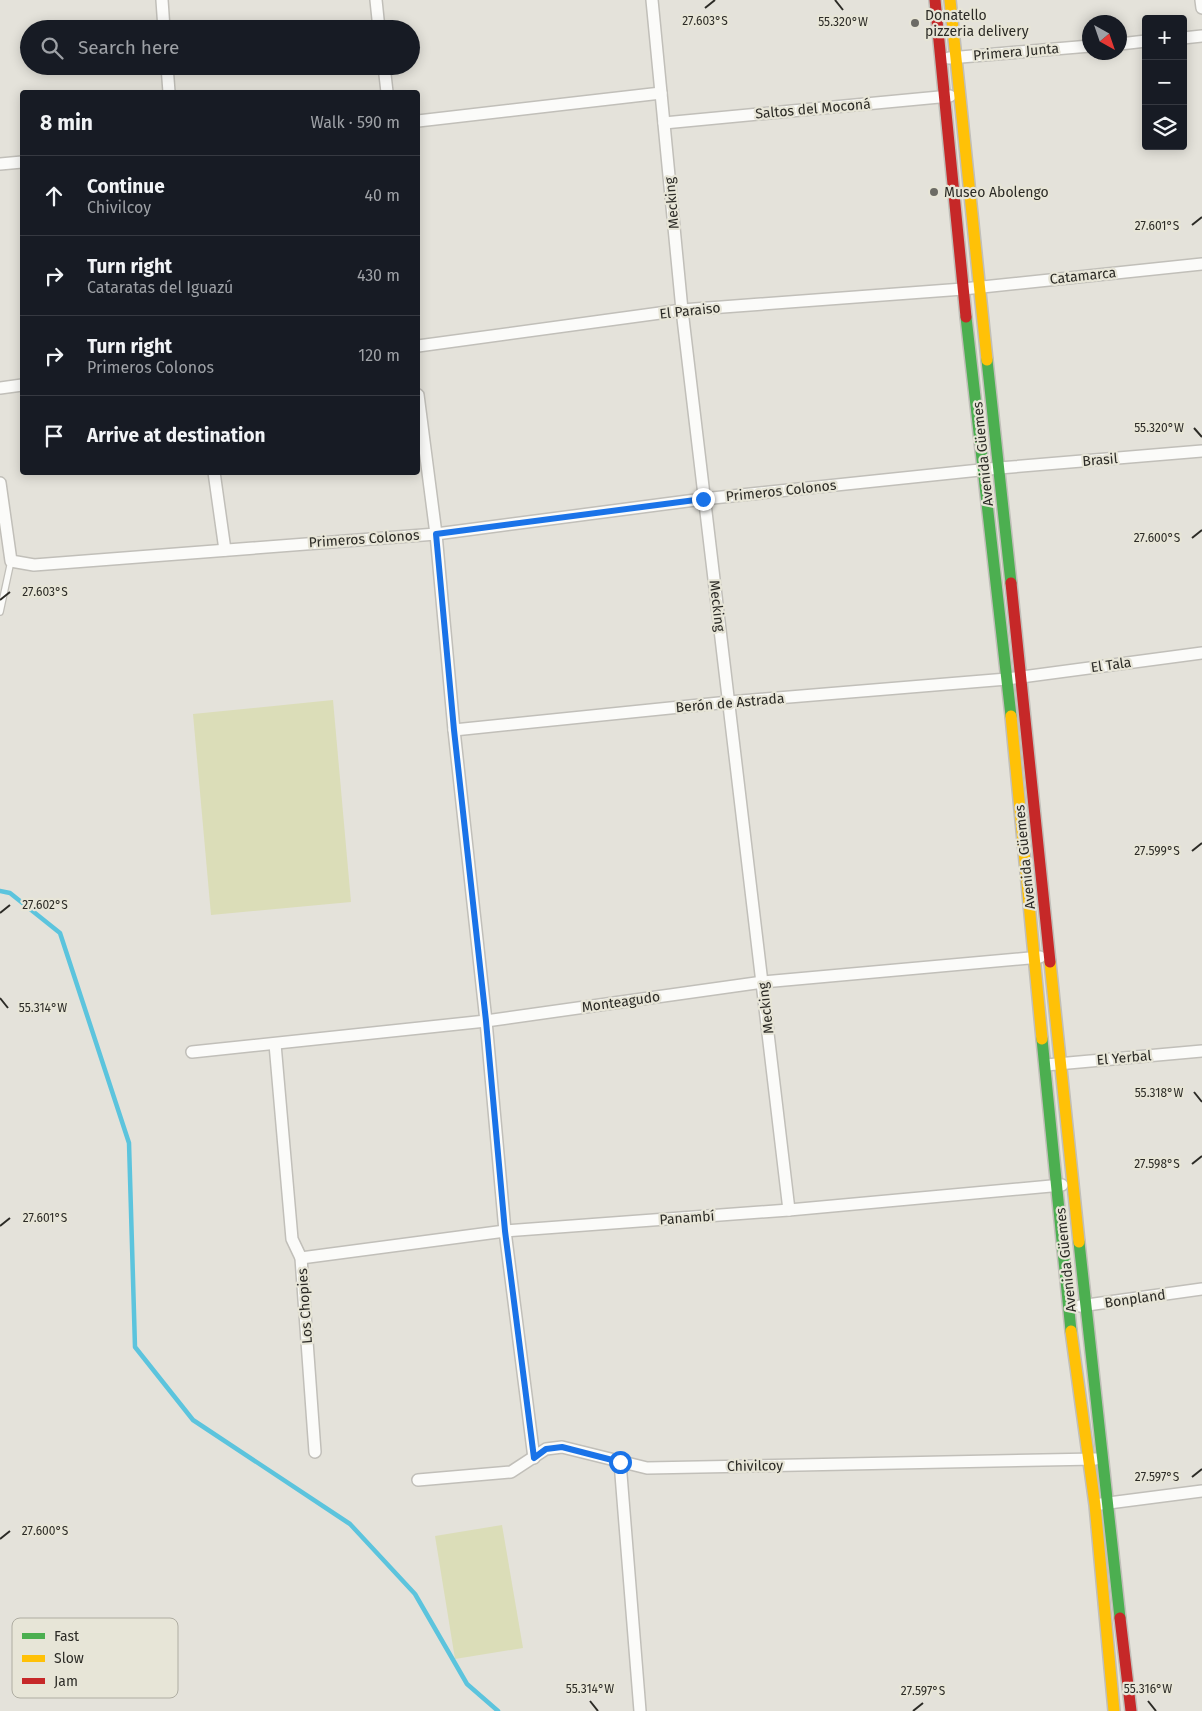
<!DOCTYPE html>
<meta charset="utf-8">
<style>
body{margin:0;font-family:"Fira Sans",sans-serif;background:#20242c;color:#f1f3f6}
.controls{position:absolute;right:15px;top:15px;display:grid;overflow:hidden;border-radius:5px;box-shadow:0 2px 12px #0003}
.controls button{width:45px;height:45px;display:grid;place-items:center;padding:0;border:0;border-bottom:1px solid #363941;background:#171b24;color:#f1f3f6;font:25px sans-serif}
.compass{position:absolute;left:1082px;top:15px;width:45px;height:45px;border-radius:50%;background:#171b24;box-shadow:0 2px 12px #0003;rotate:140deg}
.stop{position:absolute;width:15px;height:15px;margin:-11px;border:4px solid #1a73e8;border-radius:50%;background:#fff}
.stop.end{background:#1a73e8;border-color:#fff;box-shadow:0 1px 5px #0008}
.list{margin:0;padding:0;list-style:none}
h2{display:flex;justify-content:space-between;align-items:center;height:65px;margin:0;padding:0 20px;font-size:21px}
h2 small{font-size:16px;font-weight:400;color:#9ea1a6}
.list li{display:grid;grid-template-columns:32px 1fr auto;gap:15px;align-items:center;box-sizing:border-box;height:80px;padding:0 20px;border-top:1px solid #363941}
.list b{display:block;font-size:19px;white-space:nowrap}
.list p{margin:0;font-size:16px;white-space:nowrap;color:#9ea1a6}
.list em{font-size:16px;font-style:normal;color:#9ea1a6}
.icon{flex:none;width:28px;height:28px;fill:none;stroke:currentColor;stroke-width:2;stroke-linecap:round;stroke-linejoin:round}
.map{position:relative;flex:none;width:1202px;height:1711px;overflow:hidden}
.search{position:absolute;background:#171b24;box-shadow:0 2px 12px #0003;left:20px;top:20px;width:400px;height:55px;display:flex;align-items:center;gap:12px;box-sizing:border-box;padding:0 18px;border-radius:28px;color:#9ea1a6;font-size:19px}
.panel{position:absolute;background:#171b24;box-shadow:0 2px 12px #0003;left:20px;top:90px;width:400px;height:385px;border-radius:5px}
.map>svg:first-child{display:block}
</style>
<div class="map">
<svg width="1202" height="1711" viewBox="0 0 1202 1711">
<rect width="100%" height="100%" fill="#e4e2da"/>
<g fill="#dbddb8">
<polygon points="333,700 351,902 211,915 193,714"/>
<polygon points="502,1525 523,1648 455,1659 435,1536"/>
</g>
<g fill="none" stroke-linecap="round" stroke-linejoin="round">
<polyline stroke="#5cc4dd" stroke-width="4.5" points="0,891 10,893 60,933 129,1143 135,1347 193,1420 350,1524 415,1594 467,1684 498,1711"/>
<g stroke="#c1bfb9" stroke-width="8">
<polyline id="lane" points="0,612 11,561"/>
</g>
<g stroke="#c1bfb9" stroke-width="14">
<g id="street">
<polyline points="162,0 164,29"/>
<polyline points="376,0 379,29"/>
<polyline points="652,0 682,310 789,1210"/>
<polyline points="1201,0 1202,8"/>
<polyline points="1183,38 1202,36"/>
<polyline points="1120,44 1146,41"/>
<polyline points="949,58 1090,46"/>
<polyline points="167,66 169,92"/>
<polyline points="384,66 387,92"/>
<polyline points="418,121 661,93"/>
<polyline points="664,123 950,96"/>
<polyline points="0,164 22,162"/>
<polyline points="418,346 682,310 963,289 1202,264"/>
<polyline points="0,388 22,385"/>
<polyline points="418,395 436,534 454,730 486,1021 505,1231 534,1458"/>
<polyline points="214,472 225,550"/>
<polyline points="0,483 11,561 34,565 436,534 703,499 999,468 1202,451"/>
<polyline points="454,730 729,702 1007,679 1202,653"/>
<polyline points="275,1044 292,1239 301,1258 315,1452"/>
<polyline points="192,1052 486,1021 763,982 1040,957"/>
<polyline points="1046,1065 1202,1051"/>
<polyline points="301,1258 505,1231 789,1210 1062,1185"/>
<polyline points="1080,1306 1202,1289"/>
<polyline points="620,1462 640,1711"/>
<polyline points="418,1480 511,1472 546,1449 562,1447 647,1468 1096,1459"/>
<polyline points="1101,1504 1202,1491"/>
</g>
</g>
<g stroke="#c1bfb9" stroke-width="14">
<g id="fast">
<polyline points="966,317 1011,716"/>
<polyline points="987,360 1011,583"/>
<polyline points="1042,1039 1071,1331"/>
<polyline points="1079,1242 1120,1618"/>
</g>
</g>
<g stroke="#c1bfb9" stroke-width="14">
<g id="slow">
<polyline points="950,0 987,360"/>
<polyline points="1011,716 1042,1039"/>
<polyline points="1050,962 1079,1242"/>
<polyline points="1071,1331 1095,1505 1114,1711"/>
</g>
</g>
<g stroke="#c1bfb9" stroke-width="14">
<g id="jam">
<polyline points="935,0 966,317"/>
<polyline points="1011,583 1050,962"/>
<polyline points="1120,1618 1131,1711"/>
</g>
</g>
<use href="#lane" stroke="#fbfbf9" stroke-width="5.5"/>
<use href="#street" stroke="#fbfbf9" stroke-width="11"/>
<use href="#fast" stroke="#4caf50" stroke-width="11"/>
<use href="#slow" stroke="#ffc107" stroke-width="11"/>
<use href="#jam" stroke="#c62828" stroke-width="11"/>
</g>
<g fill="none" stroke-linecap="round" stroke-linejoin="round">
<polyline stroke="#1a73e8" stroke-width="6" points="620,1462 562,1447 546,1449 534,1458 505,1231 486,1021 454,730 436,534 703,499"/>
</g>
<path fill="none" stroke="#2c2b26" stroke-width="2" d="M835,0L843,10M705,8L715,0M1192,225L1202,217M1194,428L1202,437M1192,538L1202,530M0,600L10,592M1192,851L1202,843M0,913L10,905M0,998L8,1008M1194,1092L1202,1102M1192,1164L1202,1156M0,1226L10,1218M1192,1477L1202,1469M0,1539L10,1531M590,1701L598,1711M1148,1701L1156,1711M913,1711L923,1703"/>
<g fill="#6c6b65" stroke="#e7e5d7" stroke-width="2">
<circle cx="915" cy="23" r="5"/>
<circle cx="934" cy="192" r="5"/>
</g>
<g text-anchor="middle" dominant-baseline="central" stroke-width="4.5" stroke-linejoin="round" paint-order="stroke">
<g font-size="14" fill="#2c2b26" stroke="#e7e5d7" text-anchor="start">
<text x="925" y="15">Donatello<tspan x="925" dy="16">pizzeria delivery</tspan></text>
<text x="944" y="192">Museo Abolengo</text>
</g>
<g font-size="14" fill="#2c2b26" stroke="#e7e5d7">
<text transform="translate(1016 52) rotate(-5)">Primera Junta</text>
<text transform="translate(813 109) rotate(-5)">Saltos del Moconá</text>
<text transform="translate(672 203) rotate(-95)">Mecking</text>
<text transform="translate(1083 276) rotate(-6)">Catamarca</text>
<text transform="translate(690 311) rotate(-6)">El Paraiso</text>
<text transform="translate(983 454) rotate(-96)">Avenida Güemes</text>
<text transform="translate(1100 460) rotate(-5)">Brasil</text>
<text transform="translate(781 491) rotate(-6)">Primeros Colonos</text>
<text transform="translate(364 539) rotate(-4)">Primeros Colonos</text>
<text transform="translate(717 606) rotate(83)">Mecking</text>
<text transform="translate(1111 665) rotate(-8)">El Tala</text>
<text transform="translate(730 703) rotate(-5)">Berón de Astrada</text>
<text transform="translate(1025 857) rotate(-96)">Avenida Güemes</text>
<text transform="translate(621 1002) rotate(-8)">Monteagudo</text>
<text transform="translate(766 1008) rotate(-97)">Mecking</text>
<text transform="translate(1124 1058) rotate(-5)">El Yerbal</text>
<text transform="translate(687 1218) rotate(-4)">Panambí</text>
<text transform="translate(1066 1260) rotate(-96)">Avenida Güemes</text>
<text transform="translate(1135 1299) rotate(-8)">Bonpland</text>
<text transform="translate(305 1306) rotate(-94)">Los Chopies</text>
<text transform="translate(755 1466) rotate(-1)">Chivilcoy</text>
</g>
</g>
<rect x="12" y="1618" width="166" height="80" rx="8" fill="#e7e5d7" stroke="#afada2" stroke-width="1"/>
<rect x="22" y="1633" width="23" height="6" fill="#4caf50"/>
<rect x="22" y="1655" width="23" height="7" fill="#ffc107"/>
<rect x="22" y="1678" width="23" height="6" fill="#c62828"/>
<g font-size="14" fill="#2c2b26">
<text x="54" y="1641">Fast</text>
<text x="54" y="1663">Slow</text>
<text x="54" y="1686">Jam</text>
</g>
<g font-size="12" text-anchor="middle" fill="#2c2b26" stroke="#e7e5d7" stroke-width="4.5" stroke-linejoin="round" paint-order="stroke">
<text x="705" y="25">27.603°S</text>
<text x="843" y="26">55.320°W</text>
<text x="1157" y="230">27.601°S</text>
<text x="1159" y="432">55.320°W</text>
<text x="1157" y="542">27.600°S</text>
<text x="45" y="596">27.603°S</text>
<text x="1157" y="855">27.599°S</text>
<text x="45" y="909">27.602°S</text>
<text x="43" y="1012">55.314°W</text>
<text x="1159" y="1097">55.318°W</text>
<text x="1157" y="1168">27.598°S</text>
<text x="45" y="1222">27.601°S</text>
<text x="1157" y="1481">27.597°S</text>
<text x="45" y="1535">27.600°S</text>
<text x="590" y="1693">55.314°W</text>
<text x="1148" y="1693">55.316°W</text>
<text x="923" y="1695">27.597°S</text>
</g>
</svg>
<div class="controls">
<button>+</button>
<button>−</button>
<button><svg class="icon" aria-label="layers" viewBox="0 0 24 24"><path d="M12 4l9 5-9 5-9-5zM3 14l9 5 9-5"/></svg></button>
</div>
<svg class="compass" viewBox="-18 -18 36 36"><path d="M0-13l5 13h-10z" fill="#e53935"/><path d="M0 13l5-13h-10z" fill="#9ea1a6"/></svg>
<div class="stop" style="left:620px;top:1462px"></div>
<div class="stop end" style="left:703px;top:499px"></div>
<div class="search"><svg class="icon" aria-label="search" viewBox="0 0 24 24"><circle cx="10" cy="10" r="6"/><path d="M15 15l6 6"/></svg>Search here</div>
<section class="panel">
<h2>8 min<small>Walk · 590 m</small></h2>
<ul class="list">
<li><svg class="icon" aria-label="ahead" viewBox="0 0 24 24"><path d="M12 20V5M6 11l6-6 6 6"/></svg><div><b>Continue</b><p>Chivilcoy</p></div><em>40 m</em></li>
<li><svg class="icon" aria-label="right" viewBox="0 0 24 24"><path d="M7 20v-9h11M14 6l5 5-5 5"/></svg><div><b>Turn right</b><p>Cataratas del Iguazú</p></div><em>430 m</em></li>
<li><svg class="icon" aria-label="right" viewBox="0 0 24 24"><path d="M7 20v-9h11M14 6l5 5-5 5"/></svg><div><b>Turn right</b><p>Primeros Colonos</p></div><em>120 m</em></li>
<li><svg class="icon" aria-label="arrive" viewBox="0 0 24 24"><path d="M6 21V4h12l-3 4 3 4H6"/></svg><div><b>Arrive at destination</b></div></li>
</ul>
</section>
</div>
